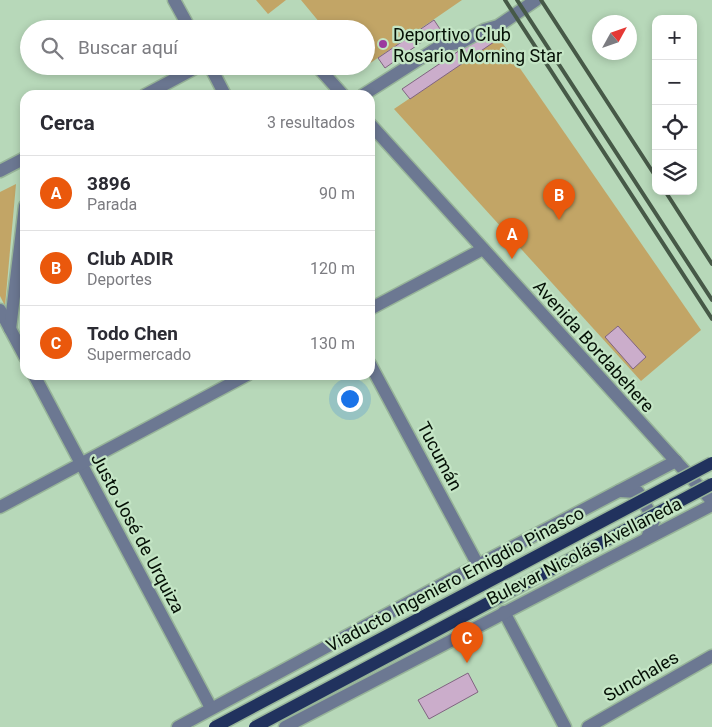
<!DOCTYPE html>
<html lang="es">
<meta charset="utf-8">
<style>
body{margin:0;font-family:Roboto,sans-serif;background:#f7f7f7;color:#2b2b33}
.controls{position:absolute;right:15px;top:15px;display:grid;overflow:hidden;border-radius:10px;box-shadow:0 2px 8px #0003}
.controls button{width:45px;height:45px;display:grid;place-items:center;padding:0;border:0;border-bottom:1px solid #e1e1e2;background:#fff;color:#2b2b33;font:25px sans-serif}
.compass{position:absolute;left:592px;top:15px;width:45px;height:45px;border-radius:50%;background:#fff;box-shadow:0 2px 8px #0003;rotate:50deg}
.you{position:absolute;left:349px;top:398px;width:18px;height:18px;margin:-12px;border:4px solid #fff;border-radius:50%;background:#1a73e8;box-shadow:0 0 0 8px #1a73e833}
.badge{display:grid;place-items:center;width:32px;height:32px;border-radius:50%;background:#ea580c;color:#fff;font-size:16px;font-weight:700}
.pin{position:absolute;translate:-50% -41px;filter:drop-shadow(0 1px 2px #0008)}
.pin::after{content:'';position:absolute;top:26px;width:18px;height:15px;background:inherit;clip-path:polygon(0 0,100% 0,50% 100%)}
.list{margin:0;padding:0;list-style:none}
h2{display:flex;justify-content:space-between;align-items:center;height:65px;margin:0;padding:0 20px;font-size:21px}
h2 small{font-size:16px;font-weight:400;color:#7c7c81}
.list li{display:grid;grid-template-columns:32px 1fr auto;gap:15px;align-items:center;box-sizing:border-box;height:75px;padding:0 20px;border-top:1px solid #e1e1e2}
.list b{display:block;font-size:19px;white-space:nowrap}
.list p{margin:0;font-size:16px;white-space:nowrap;color:#7c7c81}
.list em{font-size:16px;font-style:normal;color:#7c7c81}
.icon{flex:none;width:28px;height:28px;fill:none;stroke:currentColor;stroke-width:2;stroke-linecap:round;stroke-linejoin:round}
.map{position:relative;flex:none;width:712px;height:727px;overflow:hidden}
.search{position:absolute;background:#fff;box-shadow:0 2px 8px #0003;left:20px;top:20px;width:355px;height:55px;display:flex;align-items:center;gap:12px;box-sizing:border-box;padding:0 18px;border-radius:28px;color:#7c7c81;font-size:19px}
.panel{position:absolute;background:#fff;box-shadow:0 2px 8px #0003;left:20px;top:90px;width:355px;height:290px;border-radius:15px}
.map>svg:first-child{display:block}
</style>
<div class="map">
<svg width="712" height="727" viewBox="0 0 712 727">
<rect width="100%" height="100%" fill="#b7d8b9"/>
<g fill="#c2a566">
<polygon points="256,0 286,0 268,14"/>
<polygon points="301,0 462,0 366,66 366,29 325,29"/>
<polygon points="499,38 701,330 641,381 394,109"/>
<polygon points="16,184 5,306 0,296 0,192"/>
</g>
<g fill="#cbadcb" stroke="#806480">
<polygon points="434,20 440,29 385,68 378,58"/>
<polygon points="487,32 494,42 410,99 402,89"/>
<polygon points="618,326 646,357 633,369 605,337"/>
<polygon points="468,673 478,692 429,719 418,700"/>
</g>
<g fill="none" stroke-linecap="round" stroke-linejoin="round">
<g stroke="#97b499" stroke-width="15">
<g id="minor">
<polyline points="174,0 190,29"/>
<polyline points="210,66 225,95"/>
<polyline points="317,66 343,95"/>
<polyline points="145,95 199,66"/>
<polyline points="363,95 440,46 462,42 484,30 498,26 536,0"/>
<polyline points="370,124 712,501"/>
<polyline points="0,171 25,158"/>
<polyline points="370,309 483,249"/>
<polyline points="0,310 25,357"/>
<polyline points="10,329 25,206"/>
<polyline points="370,364 478,565"/>
<polyline points="34,375 211,708"/>
<polyline points="619,491 638,492 654,520 647,538"/>
<polyline points="0,507 247,375"/>
<polyline points="504,612 565,727"/>
<polyline points="178,727 478,565 676,461"/>
<polyline points="285,727 712,505"/>
<polyline points="588,727 712,656"/>
</g>
</g>
<use href="#minor" stroke="#6c7892" stroke-width="12"/>
<g stroke="#465947" stroke-width="4">
<polyline points="505,0 712,319"/>
<polyline points="517,0 712,300"/>
<polyline points="541,0 656,177"/>
<polyline points="665,191 712,264"/>
</g>
<g stroke="#97b499" stroke-width="15" stroke-linecap="butt">
<g id="major-bridge">
<polyline points="215,727 712,463"/>
<polyline points="255,727 712,484"/>
</g>
</g>
<use href="#major-bridge" stroke="#21325e" stroke-width="12"/>
</g>
<circle fill="#9b399f" stroke="#c4e5c5" stroke-width="2" cx="383" cy="44" r="5"/>
<g text-anchor="middle" dominant-baseline="central" stroke-width="4.5" stroke-linejoin="round" paint-order="stroke">
<g font-size="18" fill="#051006" stroke="#c4e5c5" text-anchor="start">
<text x="393" y="34">Deportivo Club<tspan x="393" dy="21">Rosario Morning Star</tspan></text>
</g>
<g font-size="18" fill="#051006" stroke="#c4e5c5">
<text transform="translate(594 346) rotate(48)">Avenida Bordabehere</text>
<text transform="translate(440 456) rotate(62)">Tucumán</text>
<text transform="translate(138 533) rotate(62)">Justo José de Urquiza</text>
<text transform="translate(584 551) rotate(-27)">Bulevar Nicolás Avellaneda</text>
<text transform="translate(455 579) rotate(-28)">Viaducto Ingeniero Emigdio Pinasco</text>
<text transform="translate(641 676) rotate(-30)">Sunchales</text>
</g>
</g>
</svg>
<div class="controls">
<button>+</button>
<button>−</button>
<button><svg class="icon" aria-label="locate" viewBox="0 0 24 24"><circle cx="12" cy="12" r="6"/><path d="M12 2v4M12 18v4M2 12h4M18 12h4"/></svg></button>
<button><svg class="icon" aria-label="layers" viewBox="0 0 24 24"><path d="M12 4l9 5-9 5-9-5zM3 14l9 5 9-5"/></svg></button>
</div>
<svg class="compass" viewBox="-18 -18 36 36"><path d="M0-13l5 13h-10z" fill="#e53935"/><path d="M0 13l5-13h-10z" fill="#7c7c81"/></svg>
<div class="you"></div>
<div class="pin badge" style="left:512px;top:259px">A</div>
<div class="pin badge" style="left:559px;top:220px">B</div>
<div class="pin badge" style="left:467px;top:663px">C</div>
<div class="search"><svg class="icon" aria-label="search" viewBox="0 0 24 24"><circle cx="10" cy="10" r="6"/><path d="M15 15l6 6"/></svg>Buscar aquí</div>
<section class="panel">
<h2>Cerca<small>3 resultados</small></h2>
<ul class="list">
<li><span class="badge">A</span><div><b>3896</b><p>Parada</p></div><em>90 m</em></li>
<li><span class="badge">B</span><div><b>Club ADIR</b><p>Deportes</p></div><em>120 m</em></li>
<li><span class="badge">C</span><div><b>Todo Chen</b><p>Supermercado</p></div><em>130 m</em></li>
</ul>
</section>
</div>
